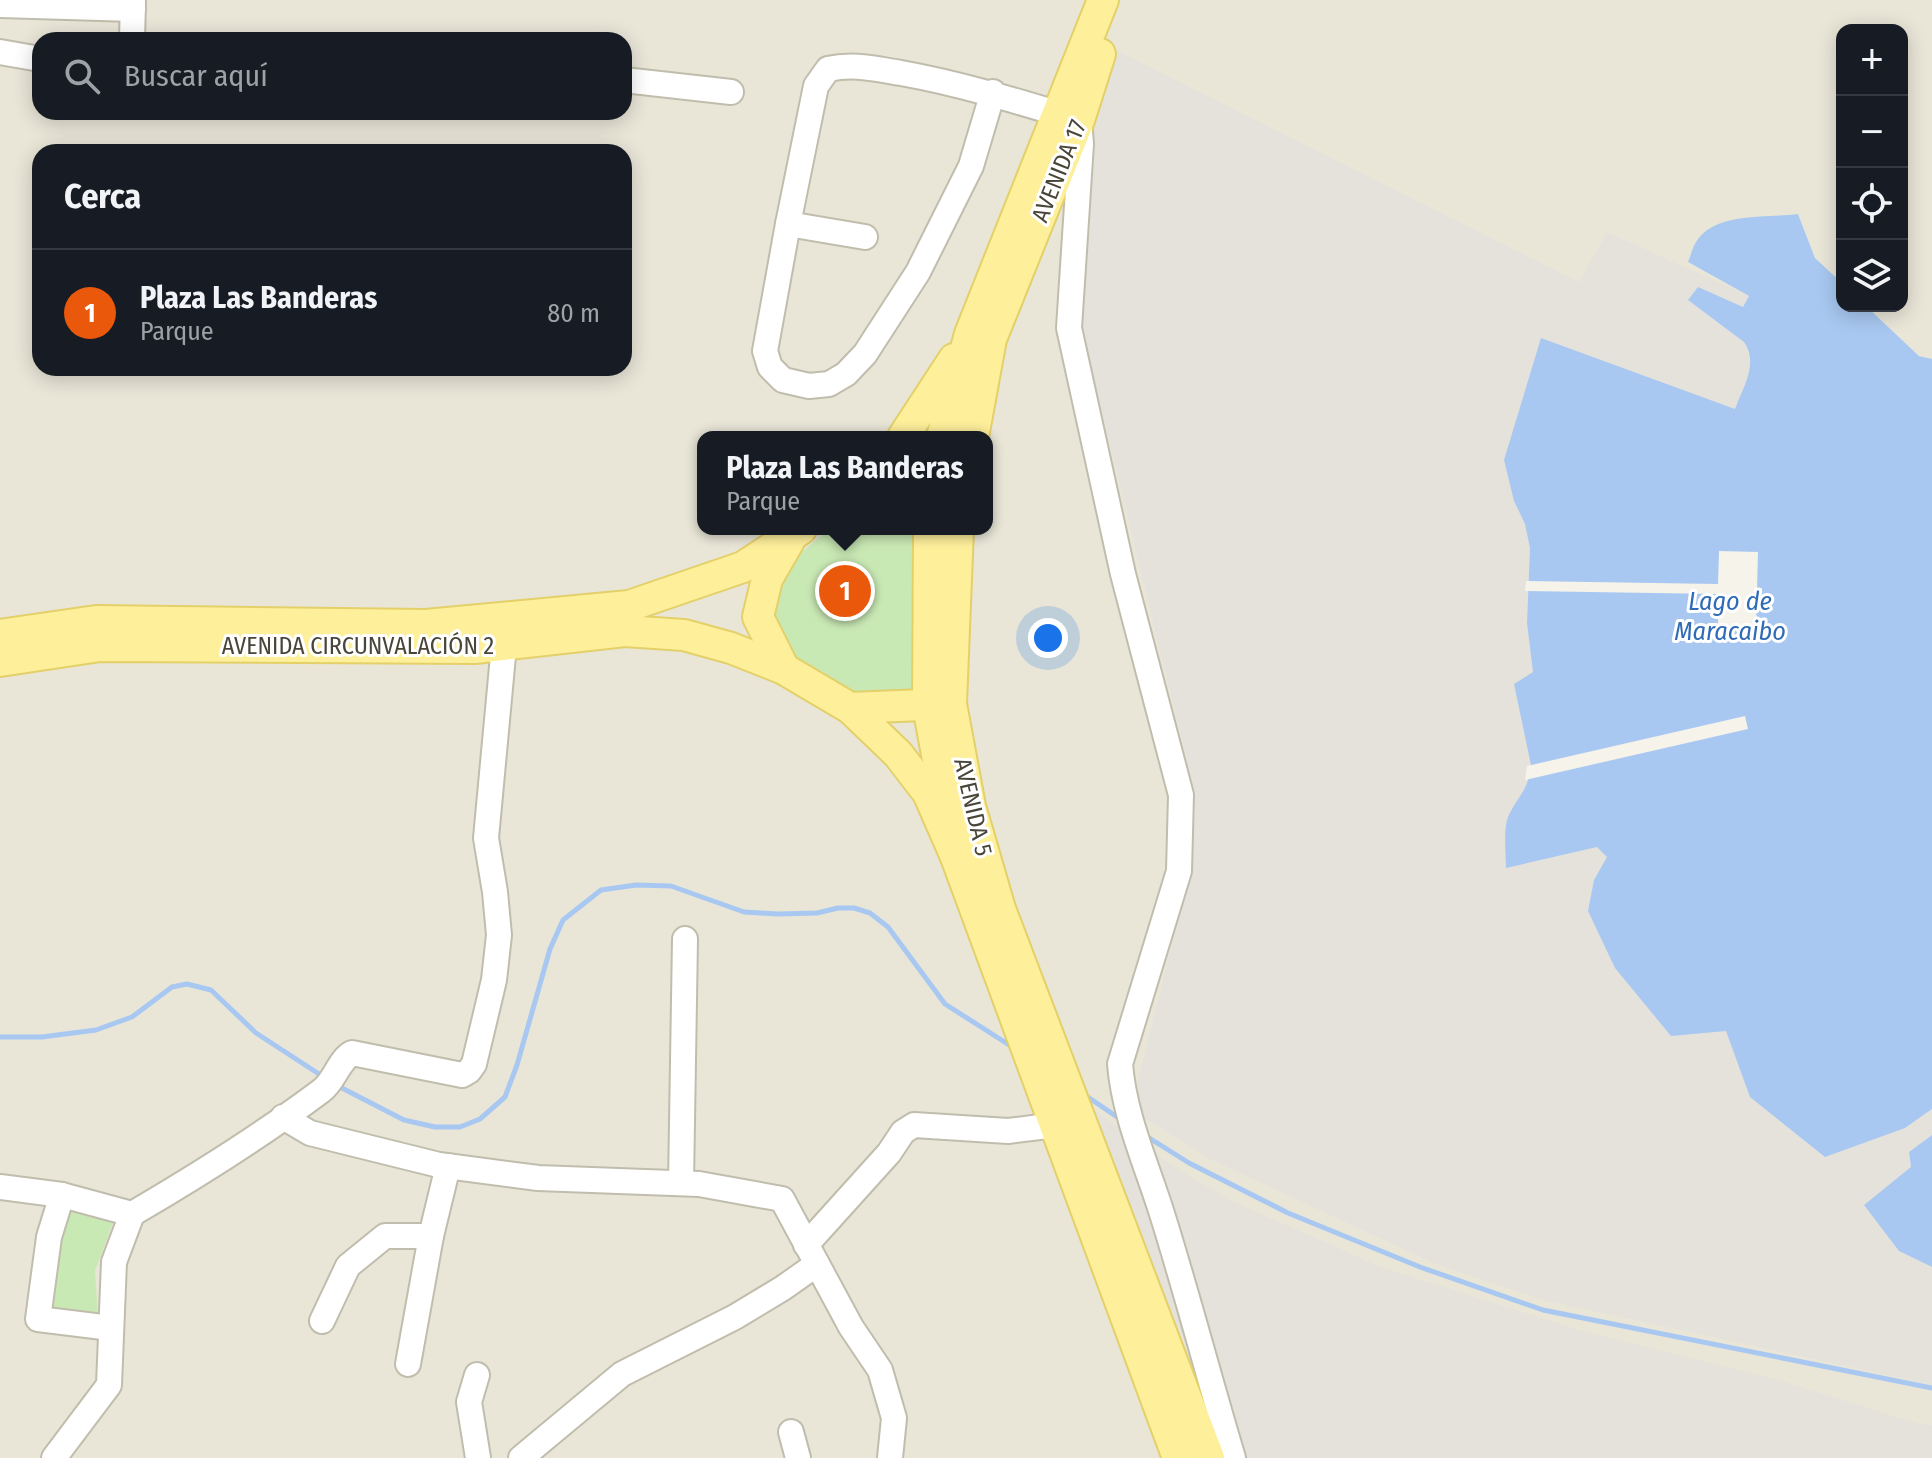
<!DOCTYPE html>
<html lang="es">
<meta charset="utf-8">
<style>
body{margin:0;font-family:"Fira Sans Condensed",sans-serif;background:#20242c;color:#f1f3f6}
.controls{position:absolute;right:24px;top:24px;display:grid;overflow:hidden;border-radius:16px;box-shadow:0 4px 20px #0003}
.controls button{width:72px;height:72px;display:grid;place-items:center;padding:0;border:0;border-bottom:2px solid #363941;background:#171b24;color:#f1f3f6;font:40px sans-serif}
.you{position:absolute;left:1048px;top:638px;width:28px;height:28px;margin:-20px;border:6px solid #fff;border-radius:50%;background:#1a73e8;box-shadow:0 0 0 12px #1a73e833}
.badge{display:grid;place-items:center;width:52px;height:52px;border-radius:50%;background:#ea580c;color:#fff;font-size:26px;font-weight:700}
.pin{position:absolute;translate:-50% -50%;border:4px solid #fff;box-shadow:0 2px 8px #0006}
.popup{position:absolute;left:697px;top:431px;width:296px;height:104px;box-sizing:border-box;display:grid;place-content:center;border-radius:16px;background:#171b24;filter:drop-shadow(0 2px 6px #0005);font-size:26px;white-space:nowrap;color:#9ea1a6}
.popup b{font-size:30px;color:#f1f3f6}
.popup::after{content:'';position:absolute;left:50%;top:100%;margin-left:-16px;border:16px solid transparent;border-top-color:#171b24}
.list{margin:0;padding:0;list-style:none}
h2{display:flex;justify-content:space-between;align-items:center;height:104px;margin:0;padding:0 32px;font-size:34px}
h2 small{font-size:26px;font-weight:400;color:#9ea1a6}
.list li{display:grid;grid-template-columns:52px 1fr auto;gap:24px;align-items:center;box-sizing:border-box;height:128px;padding:0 32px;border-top:2px solid #363941}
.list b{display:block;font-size:30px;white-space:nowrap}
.list p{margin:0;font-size:26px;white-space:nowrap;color:#9ea1a6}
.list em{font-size:26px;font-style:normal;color:#9ea1a6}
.icon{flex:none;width:44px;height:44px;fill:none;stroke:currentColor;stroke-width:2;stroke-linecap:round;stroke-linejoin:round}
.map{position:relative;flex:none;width:1932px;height:1458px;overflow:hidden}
.search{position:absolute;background:#171b24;box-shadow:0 4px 20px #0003;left:32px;top:32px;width:600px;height:88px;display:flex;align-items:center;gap:20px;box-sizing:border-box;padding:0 28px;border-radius:24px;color:#9ea1a6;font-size:30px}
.panel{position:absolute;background:#171b24;box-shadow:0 4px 20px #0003;left:32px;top:144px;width:600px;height:232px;border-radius:24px}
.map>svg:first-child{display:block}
</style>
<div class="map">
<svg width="1932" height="1458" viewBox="0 0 1932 1458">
<rect width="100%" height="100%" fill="#f5f3ea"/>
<path fill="#e9e6d8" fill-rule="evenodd" d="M0,0H1932V359L1919,356L1866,306H1902V30H1842V283L1815,258L1798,214L1770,218L1688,262L1749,296L1905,1128L1932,1109V1135L1909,1152L1899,1251L1932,1267V1458H0ZM40,40H624V112H40ZM40,152H624V368H40ZM703,437H987V529H703Z"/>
<g fill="#e5e2dc">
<polygon points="1114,49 1579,282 1607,232 1749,296 1744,307 1744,342 1750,350 1751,366 1735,409 1542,338 1514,501 1525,524 1530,548 1527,623 1533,672 1529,745 1531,765 1530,779 1524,794 1507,819 1506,867 1597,847 1607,856 1594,880 1727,1031 1750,1097 1905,1128 1932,1109 1932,1135 1909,1152 1911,1167 1899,1251 1932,1267 1932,1385 1543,1300 1433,1263 1210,1159 1143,1117 1135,1093 1188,877 1194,791 1081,326 1091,105"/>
<polygon points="1094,1110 1173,1166 1232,1201 1381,1267 1579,1330 1779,1380 1919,1424 1932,1425 1932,1458 1238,1458 1233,1441 1149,1269"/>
</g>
<g fill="#c9e9b4">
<polygon points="829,529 918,529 918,698 854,696 810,669 784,646 769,608 777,574"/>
<polygon points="66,1205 115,1217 95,1271 98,1316 48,1309"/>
</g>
<g fill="#a8c8f1">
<path d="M1798,214L1815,258L1842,283V306H1866L1919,356L1932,359V1109L1905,1128L1825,1157L1750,1097L1726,1031L1671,1036L1615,968L1588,911L1594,880L1607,857L1597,847L1506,868C1506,853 1503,830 1508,817C1517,797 1529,790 1531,765L1514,684L1533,672L1527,623L1530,548L1525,524L1514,501L1504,460L1541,338L1735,409C1743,387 1759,363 1744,342L1688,300L1698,287L1743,307L1749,296L1688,262C1691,255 1693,245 1698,239C1718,212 1768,218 1798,214Z"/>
<polygon points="1932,1135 1932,1267 1899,1251 1864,1205 1911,1167 1909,1152"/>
</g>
<g fill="#f5f3ea">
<polygon points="1719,551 1758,552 1756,629 1718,629 1718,594 1525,591 1526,581 1718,584"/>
<polygon points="1745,716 1748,729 1525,780 1527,766"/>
</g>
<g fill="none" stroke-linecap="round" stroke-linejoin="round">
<g stroke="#a8c8f1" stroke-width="5">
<polyline points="0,1037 42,1037 96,1030 132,1017 172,987 187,984 211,990 256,1033 319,1074"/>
<polyline points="336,1085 404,1120 435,1127 460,1127 480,1119 505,1097 517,1065 550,949 563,920 601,890 636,885 671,886 744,912 777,914 817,913 838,908 854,908 870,913 888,927 945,1004 1014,1048"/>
<polyline points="1082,1093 1123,1121"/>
<polyline points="1146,1136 1189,1163 1288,1213 1420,1267 1543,1310 1932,1388"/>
</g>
<g stroke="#c1bdad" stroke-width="28">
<g id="minor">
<polyline points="0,5 133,9"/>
<polyline points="132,40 133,0"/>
<polyline points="0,52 40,59"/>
<polyline points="624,80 731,92"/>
<path d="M993,92L971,166L918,272L865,354L846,374L829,384L809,386L783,380L770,367L765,351L788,224L816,86L828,69C854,63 875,69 901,73C962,84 1020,102 1079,120L1081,144L1069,328L1123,574L1181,795L1179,871L1120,1064C1124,1116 1148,1168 1163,1217C1188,1297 1209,1378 1233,1458"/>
<polyline points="788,224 865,237"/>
<polyline points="283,1117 310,1133 439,1165 538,1178 699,1184 782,1199 851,1327 880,1370 894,1418 890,1458"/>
<polyline points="681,1183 685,939"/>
<path d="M0,1187L62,1195L132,1214C197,1176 261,1136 321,1091C335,1081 338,1061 352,1053L462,1075L469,1071L474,1064L494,980L499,935L495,892L486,838L504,645"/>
<polyline points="62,1195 49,1237 38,1319 111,1328"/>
<polyline points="806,1245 889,1153 903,1132 914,1125 1008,1131 1056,1125"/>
<polyline points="322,1321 348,1266 385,1236 431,1236 448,1166"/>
<polyline points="408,1364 431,1236"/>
<polyline points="477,1375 469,1402 478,1458"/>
<polyline points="791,1432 798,1458"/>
<polyline points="54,1458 109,1385 114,1262 132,1214"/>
<polyline points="521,1458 622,1374 735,1317 783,1288 817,1264"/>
</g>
</g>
<g stroke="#e4d069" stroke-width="34">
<g id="major">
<polyline points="903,437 954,359"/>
<polyline points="942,437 970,334 1103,0"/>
<polyline points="973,437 991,339 1079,120 1100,54"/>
<polyline points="929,529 928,706 956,857 1178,1458"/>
<polyline points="958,529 951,704 970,806 1000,909 1209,1458"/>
<polyline points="0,635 96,621 426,625 629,606 743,567 801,529"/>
<polyline points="0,661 100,646 475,648 625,631 684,635 731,648 784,669 850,708 898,754 928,793 956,857"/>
<polyline points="784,669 758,617 767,579 789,541"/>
<polyline points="850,708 947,704"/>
</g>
</g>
<use href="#minor" stroke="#fff" stroke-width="24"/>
<use href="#major" stroke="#feef9b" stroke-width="30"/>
</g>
<g text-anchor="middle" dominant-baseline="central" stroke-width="6" stroke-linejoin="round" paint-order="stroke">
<g font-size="24" fill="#494538" stroke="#fff">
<text transform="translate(1059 171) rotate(-68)">AVENIDA 17</text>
<text x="358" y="646">AVENIDA CIRCUNVALACIÓN 2</text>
<text transform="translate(973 807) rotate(77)">AVENIDA 5</text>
</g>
<g font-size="26" font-style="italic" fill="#306bb6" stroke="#fff">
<text x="1730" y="601">Lago de<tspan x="1730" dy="30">Maracaibo</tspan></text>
</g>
</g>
</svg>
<div class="controls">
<button>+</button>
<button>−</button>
<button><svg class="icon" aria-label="locate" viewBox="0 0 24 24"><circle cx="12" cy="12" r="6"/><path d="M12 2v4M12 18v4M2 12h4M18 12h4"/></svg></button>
<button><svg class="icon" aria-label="layers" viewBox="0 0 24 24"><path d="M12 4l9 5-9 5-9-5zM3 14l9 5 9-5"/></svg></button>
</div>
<div class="you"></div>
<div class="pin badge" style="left:845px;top:591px">1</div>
<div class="popup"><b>Plaza Las Banderas</b>Parque</div>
<div class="search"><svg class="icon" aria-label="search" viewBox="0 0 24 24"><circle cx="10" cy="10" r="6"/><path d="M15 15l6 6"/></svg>Buscar aquí</div>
<section class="panel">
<h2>Cerca<small></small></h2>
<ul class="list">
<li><span class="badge">1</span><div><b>Plaza Las Banderas</b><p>Parque</p></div><em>80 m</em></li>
</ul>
</section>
</div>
